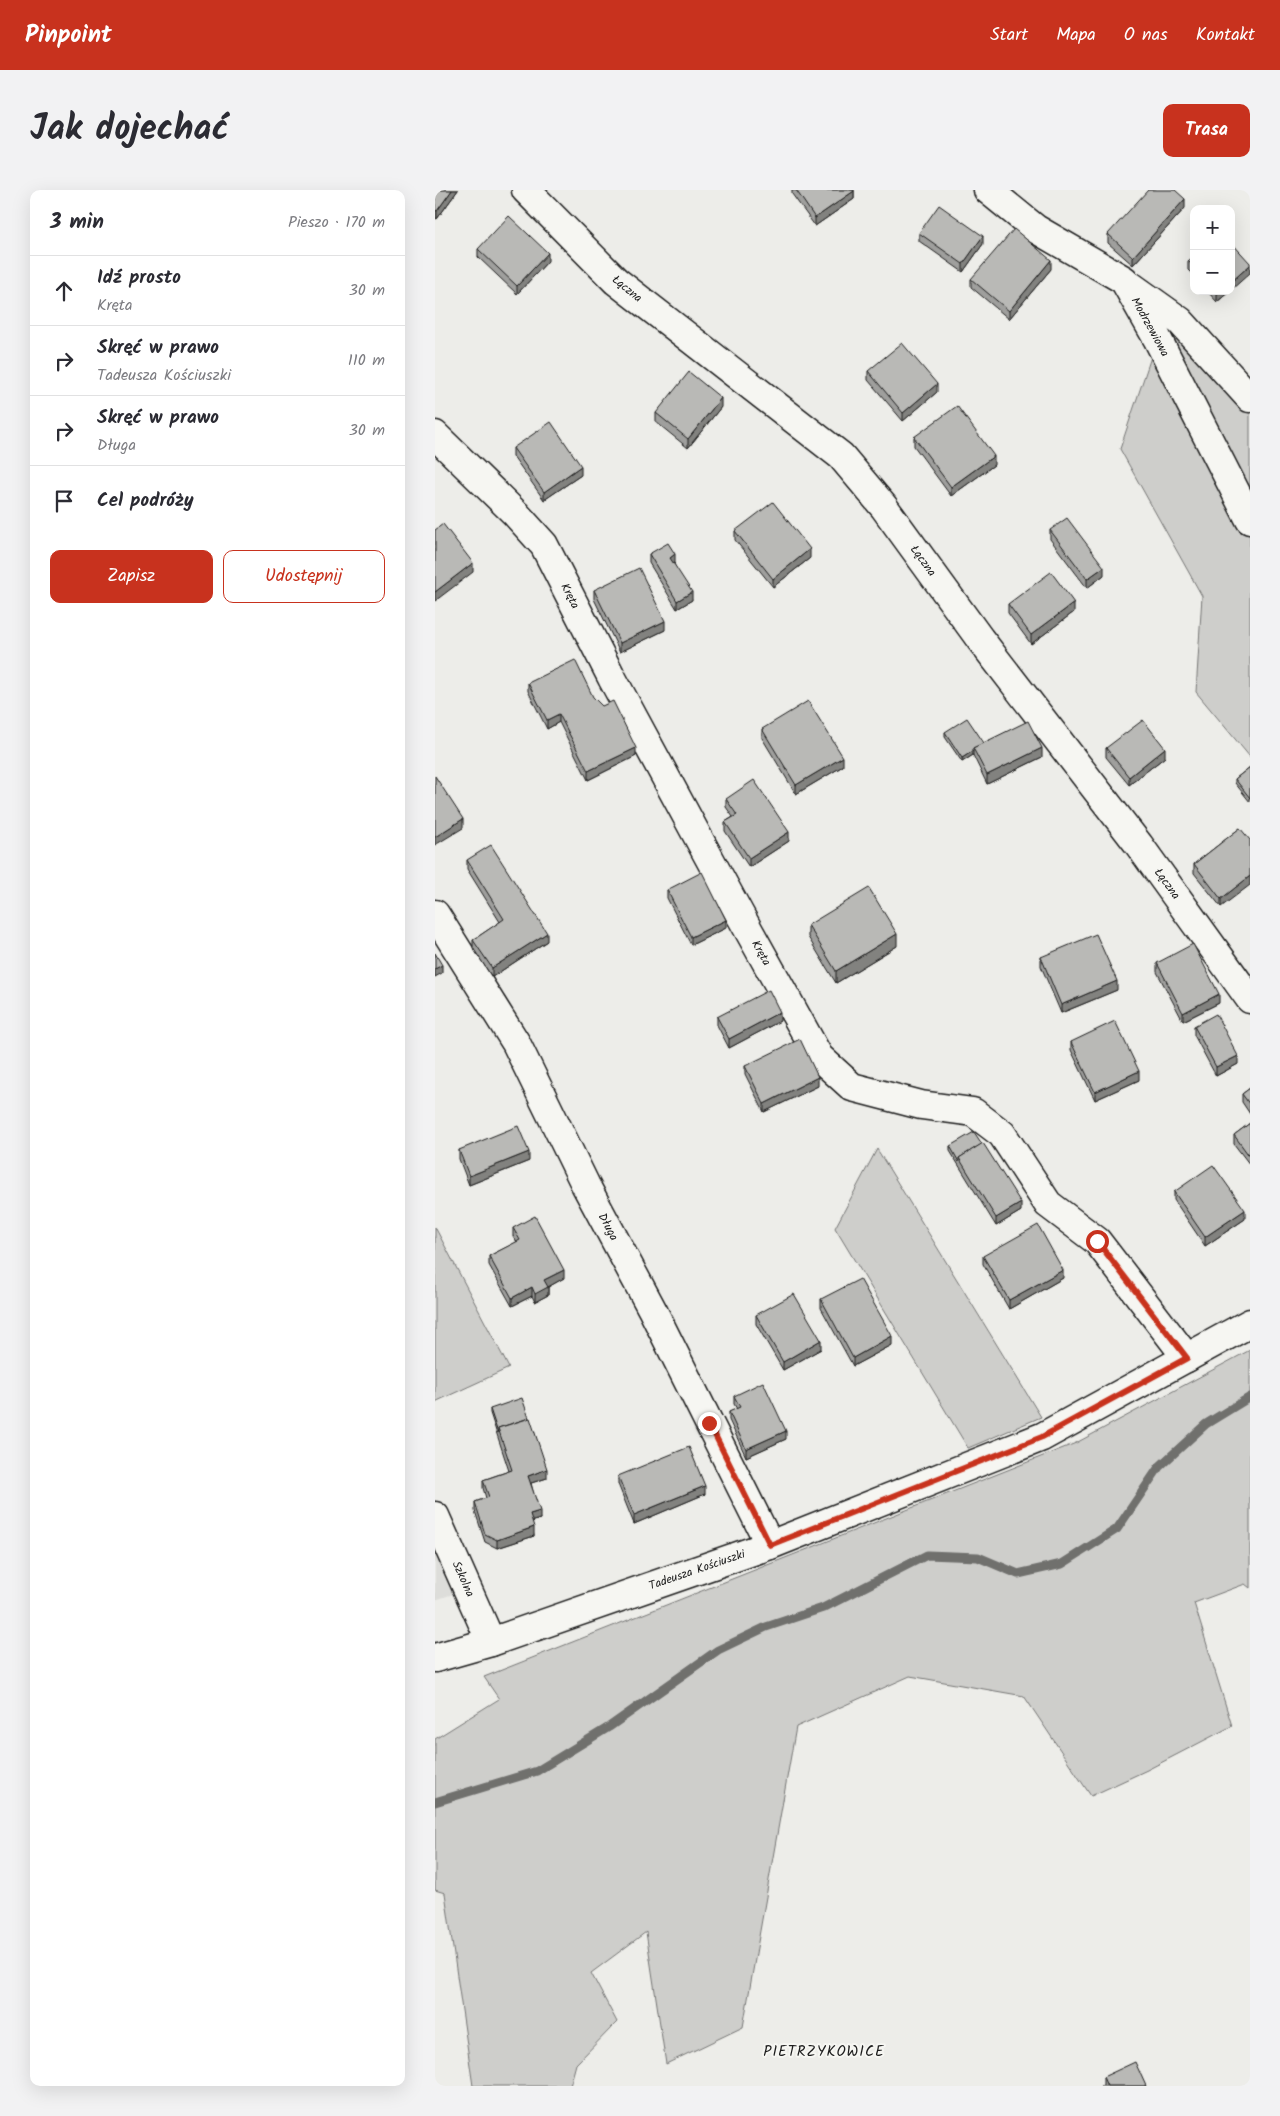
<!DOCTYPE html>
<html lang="pl">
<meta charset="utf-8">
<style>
body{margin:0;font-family:Kalam,sans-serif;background:#f2f2f3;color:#2b2b33}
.controls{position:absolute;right:15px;top:15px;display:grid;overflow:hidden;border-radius:10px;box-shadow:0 5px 20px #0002}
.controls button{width:45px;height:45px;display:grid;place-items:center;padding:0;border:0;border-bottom:1px solid #e1e1e2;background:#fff;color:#2b2b33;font:25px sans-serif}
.stop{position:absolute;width:15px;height:15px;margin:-11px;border:4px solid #c8321e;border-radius:50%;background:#fff}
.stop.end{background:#c8321e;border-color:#fff;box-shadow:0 1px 5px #0008}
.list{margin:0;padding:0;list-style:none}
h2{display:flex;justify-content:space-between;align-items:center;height:65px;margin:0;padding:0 20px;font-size:21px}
h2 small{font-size:16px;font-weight:400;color:#7c7c81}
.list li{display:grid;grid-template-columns:32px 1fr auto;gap:15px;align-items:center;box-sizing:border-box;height:70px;padding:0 20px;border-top:1px solid #e1e1e2}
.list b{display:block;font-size:19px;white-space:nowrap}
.list p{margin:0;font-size:16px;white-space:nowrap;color:#7c7c81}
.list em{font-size:16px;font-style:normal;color:#7c7c81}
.actions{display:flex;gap:10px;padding:15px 20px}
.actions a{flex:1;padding:11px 0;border:1px solid #c8321e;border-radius:10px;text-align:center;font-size:18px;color:#c8321e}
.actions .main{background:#c8321e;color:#fff}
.icon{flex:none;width:28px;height:28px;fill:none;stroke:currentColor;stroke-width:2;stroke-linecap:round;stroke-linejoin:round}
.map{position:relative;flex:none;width:815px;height:1896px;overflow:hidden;border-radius:10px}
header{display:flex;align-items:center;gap:30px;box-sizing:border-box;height:70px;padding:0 25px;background:#c8321e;color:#fff}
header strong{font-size:24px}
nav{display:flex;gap:28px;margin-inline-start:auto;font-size:18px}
.intro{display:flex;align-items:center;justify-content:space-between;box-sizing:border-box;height:120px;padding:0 30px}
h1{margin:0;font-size:35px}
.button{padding:12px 22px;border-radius:10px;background:#c8321e;color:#fff;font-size:18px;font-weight:700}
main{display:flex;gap:30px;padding:0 30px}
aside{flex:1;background:#fff;border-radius:10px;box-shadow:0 5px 20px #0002}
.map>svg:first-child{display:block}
</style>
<header>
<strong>Pinpoint</strong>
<nav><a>Start</a><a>Mapa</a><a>O nas</a><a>Kontakt</a></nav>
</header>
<div class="intro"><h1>Jak dojechać</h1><a class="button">Trasa</a></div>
<main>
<aside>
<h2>3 min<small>Pieszo · 170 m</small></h2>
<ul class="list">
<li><svg class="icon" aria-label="ahead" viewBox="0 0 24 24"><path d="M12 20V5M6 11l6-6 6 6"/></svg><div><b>Idź prosto</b><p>Kręta</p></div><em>30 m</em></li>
<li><svg class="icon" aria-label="right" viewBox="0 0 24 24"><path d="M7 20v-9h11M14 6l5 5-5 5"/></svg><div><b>Skręć w prawo</b><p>Tadeusza Kościuszki</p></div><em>110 m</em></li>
<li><svg class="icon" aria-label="right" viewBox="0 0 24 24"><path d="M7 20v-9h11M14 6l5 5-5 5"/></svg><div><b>Skręć w prawo</b><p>Długa</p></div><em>30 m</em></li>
<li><svg class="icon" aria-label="arrive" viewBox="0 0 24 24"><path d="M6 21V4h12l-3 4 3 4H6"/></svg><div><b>Cel podróży</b></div></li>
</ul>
<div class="actions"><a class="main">Zapisz</a><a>Udostępnij</a></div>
</aside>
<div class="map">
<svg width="815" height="1896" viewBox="0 0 815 1896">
<rect width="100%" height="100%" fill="#edede9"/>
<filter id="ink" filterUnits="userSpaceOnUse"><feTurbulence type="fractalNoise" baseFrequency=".02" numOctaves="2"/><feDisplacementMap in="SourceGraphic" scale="10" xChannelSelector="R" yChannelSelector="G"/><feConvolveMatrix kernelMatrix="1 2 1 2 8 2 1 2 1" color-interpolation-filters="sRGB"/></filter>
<g filter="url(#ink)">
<polygon fill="#ddddda" points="0,1348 24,1402 0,1410"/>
<g fill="#cececb" stroke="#757574">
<polygon points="721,124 815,219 815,314"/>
<polygon points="718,161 815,344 815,567 761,502 767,406 685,259"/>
<polygon points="442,959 606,1227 533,1258 400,1038"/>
<polygon points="0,1037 74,1178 0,1212"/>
<polygon points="815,1160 815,1398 810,1394 759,1413 797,1536 712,1580 656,1606 589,1506 475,1486 361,1537 308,1837 231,1874 211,1742 156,1783 182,1832 141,1874 135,1896 38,1896 10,1703 0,1700 0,1549 64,1509 49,1487 641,1253"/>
</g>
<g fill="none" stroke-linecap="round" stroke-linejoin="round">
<polyline stroke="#6f6f6d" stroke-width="9" points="0,1612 102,1581 174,1537 283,1460 331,1437 388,1418 492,1365 543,1367 583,1384 627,1374 682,1339 724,1277 771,1234 815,1207"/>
<g stroke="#1c1c1c" stroke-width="31">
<g id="street">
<polyline points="91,0 181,91 406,266 449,317 545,449 704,655 815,809"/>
<polyline points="553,0 601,39 689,90 722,148 815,330"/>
<polyline points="696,96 745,131 815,208"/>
<polyline points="0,245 81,324 109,355 177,488 304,723 384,867 417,897 486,915 538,922 567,944 613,1014 662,1051 752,1168"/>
<polyline points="0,724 81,853 151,996 218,1121 335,1355"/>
<polyline points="0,1326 56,1452"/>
</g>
</g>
<g stroke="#1c1c1c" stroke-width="31">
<polyline id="secondary" points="0,1468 56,1452 335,1355 607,1247 815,1133"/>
</g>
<use href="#street" stroke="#f6f6f2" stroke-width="28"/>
<use href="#secondary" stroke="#f6f6f2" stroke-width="28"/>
</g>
<g fill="#9f9f9d" stroke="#1c1c1c">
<polygon points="0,0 23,0 2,29 0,28"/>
<polygon points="357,0 419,0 419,9 380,36 357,4"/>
<polygon points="750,18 698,75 673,53 673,44"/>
<polygon points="484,43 548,54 528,82 484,51"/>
<polygon points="43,59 113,71 82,104 43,67"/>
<polygon points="759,67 759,86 753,80 753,71"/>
<polygon points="616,79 574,129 536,97 536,89"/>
<polygon points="772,101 795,101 782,112"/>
<polygon points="433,181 502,202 468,231 433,190"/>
<polygon points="286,217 253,258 221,232 221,223"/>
<polygon points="479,247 559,275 516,306 479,256"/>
<polygon points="78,258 146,285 109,310 78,266"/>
<polygon points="615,340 669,385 652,398 615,349"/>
<polygon points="300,341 375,368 338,397 300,350"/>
<polygon points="214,364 240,373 239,374 257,410 242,419 214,373"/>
<polygon points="159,400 230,440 185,462 159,409"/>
<polygon points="573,414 639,422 596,454 573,423"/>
<polygon points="93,493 158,507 167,516 201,566 153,590 124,532 112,539 93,501"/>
<polygon points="327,539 408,576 361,604 327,548"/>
<polygon points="510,542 549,553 607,567 552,594 538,565 527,572 510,547"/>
<polygon points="671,558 730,567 694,595 671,567"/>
<polygon points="815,577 815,612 800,593 800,589"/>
<polygon points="291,609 354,651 314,677 290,641 290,632 298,627 291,617"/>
<polygon points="805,638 786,717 759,683 759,674"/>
<polygon points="32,670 112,751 57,787 38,758 38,750 65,732 32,679"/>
<polygon points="232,700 291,738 256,755 232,708"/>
<polygon points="373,735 462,756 401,793 373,747"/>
<polygon points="606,767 682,800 626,823 606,776"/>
<polygon points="722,773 784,813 748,831 722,782"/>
<polygon points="282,827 345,831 294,858 282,835"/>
<polygon points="759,836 803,874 781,886 759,845"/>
<polygon points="636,852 704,890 660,910 636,860"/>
<polygon points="310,876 383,896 329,922 310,884"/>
<polygon points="815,898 815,924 807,912 807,904"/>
<polygon points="815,933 815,975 799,954 799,945"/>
<polygon points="515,956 586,1021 561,1036 515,961"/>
<polygon points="24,960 94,971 34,995 24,969"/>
<polygon points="739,1002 810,1029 770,1056 739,1010"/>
<polygon points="78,1038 129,1088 113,1097 113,1105 100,1112 97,1106 77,1116 54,1075 54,1066 82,1052 78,1046"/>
<polygon points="548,1066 628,1088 574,1119 548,1074"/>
<polygon points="386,1109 457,1155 418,1176 386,1118"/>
<polygon points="321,1125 386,1159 348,1180 321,1134"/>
<polygon points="299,1206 351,1249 311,1267 294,1230 294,1222 302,1219 299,1214"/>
<polygon points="55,1219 112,1288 96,1293 105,1329 97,1332 99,1346 62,1358 50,1352 40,1321 40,1312 51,1308 48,1298 48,1290 74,1281 55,1223"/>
<polygon points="183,1286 270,1304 199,1334 183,1294"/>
<polygon points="668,1887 711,1896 665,1896 668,1895"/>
</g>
<g fill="#82827f" stroke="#1c1c1c">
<polygon points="17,0 23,0 2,29 2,21"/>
<polygon points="419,1 419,9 380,36 380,28"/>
<polygon points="750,9 750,18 698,75 698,67"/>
<polygon points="548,46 548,54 528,82 528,74"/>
<polygon points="113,63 113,71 82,104 82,96"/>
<polygon points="616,70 616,79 574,129 574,121"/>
<polygon points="815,75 815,83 796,100 796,92"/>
<polygon points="785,101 795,101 782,112 782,104"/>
<polygon points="502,194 502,202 468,231 468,223"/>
<polygon points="286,208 286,217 253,258 253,249"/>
<polygon points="559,266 559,275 516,306 516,297"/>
<polygon points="146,276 146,285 109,310 109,302"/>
<polygon points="375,359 375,368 338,397 338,389"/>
<polygon points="240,364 240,373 235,376 235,368"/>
<polygon points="38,373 38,382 0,411 0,402"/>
<polygon points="669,377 669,385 652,398 652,389"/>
<polygon points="257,402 257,410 242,419 242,411"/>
<polygon points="639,413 639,422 596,454 596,445"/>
<polygon points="230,431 230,440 185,462 185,453"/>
<polygon points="124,524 124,532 112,539 112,530"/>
<polygon points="201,558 201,566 153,590 153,581"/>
<polygon points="607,558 607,567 552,594 552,585"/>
<polygon points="730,558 730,567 694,595 694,587"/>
<polygon points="538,561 538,565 527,572 527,568"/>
<polygon points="408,567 408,576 361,604 361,595"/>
<polygon points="28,629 28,638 0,655 0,647"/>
<polygon points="354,642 354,651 314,677 314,668"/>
<polygon points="815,686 815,695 786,717 786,709"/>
<polygon points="291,730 291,738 256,755 256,747"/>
<polygon points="112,743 112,751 57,787 57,778"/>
<polygon points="462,744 462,756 401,793 401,781"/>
<polygon points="7,775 7,783 0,787 0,779"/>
<polygon points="682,791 682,800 626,823 626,815"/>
<polygon points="784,804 784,813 748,831 748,823"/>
<polygon points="345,822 345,831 294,858 294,849"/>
<polygon points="803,866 803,874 781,886 781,877"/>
<polygon points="704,881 704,890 660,910 660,902"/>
<polygon points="383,887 383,896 329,922 329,914"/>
<polygon points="94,962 94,971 34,995 34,986"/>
<polygon points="586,1013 586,1021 561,1036 561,1028"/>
<polygon points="810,1020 810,1029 770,1056 770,1047"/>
<polygon points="129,1080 129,1088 113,1097 113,1105 100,1112 100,1104 109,1090"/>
<polygon points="628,1080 628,1088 574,1119 574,1110"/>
<polygon points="97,1097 97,1106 77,1116 77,1108"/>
<polygon points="457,1146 457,1155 418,1176 418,1168"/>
<polygon points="386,1150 386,1159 348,1180 348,1172"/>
<polygon points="351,1241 351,1249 311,1267 311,1259"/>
<polygon points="112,1279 112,1288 93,1294 93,1286"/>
<polygon points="270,1296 270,1304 199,1334 199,1325"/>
<polygon points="105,1321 105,1329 95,1332 95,1324"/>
<polygon points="99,1337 99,1346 62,1358 62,1350"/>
</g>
<g fill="#b9b9b6" stroke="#1c1c1c">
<polygon points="0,0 17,0 2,21 0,20"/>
<polygon points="361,0 419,0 419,1 380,28"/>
<polygon points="713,0 740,0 750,9 698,67 673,44"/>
<polygon points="504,15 548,46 528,74 484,43"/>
<polygon points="74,26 113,63 82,96 43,59"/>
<polygon points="579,39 616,70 574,121 536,89"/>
<polygon points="796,52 815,73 815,75 796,92"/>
<polygon points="759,67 759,77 753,71"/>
<polygon points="467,153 502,194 468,223 433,181"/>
<polygon points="254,182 286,208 253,249 221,223"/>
<polygon points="522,216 559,266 516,297 479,247"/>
<polygon points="116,232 146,276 109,302 78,258"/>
<polygon points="338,312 375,359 338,389 300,341"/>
<polygon points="632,328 669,377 652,389 615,340"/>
<polygon points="8,334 38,373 0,402 0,340"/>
<polygon points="233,353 240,364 235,368 257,402 242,411 214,364"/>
<polygon points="204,378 230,431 185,453 159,400"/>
<polygon points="616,382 639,413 596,445 573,414"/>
<polygon points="140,470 158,507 167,516 178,511 201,558 153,581 124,524 112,530 93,493"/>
<polygon points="373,511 408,567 361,595 327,539"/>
<polygon points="532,528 549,553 538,558 538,561 527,568 510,542"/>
<polygon points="708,530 730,558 694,587 671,558"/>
<polygon points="593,531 607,558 552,585 538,558"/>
<polygon points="815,577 815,608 800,589"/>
<polygon points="0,586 28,629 0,647"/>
<polygon points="319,590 354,642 314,668 290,632 302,625 291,609"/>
<polygon points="805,638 815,650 815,686 786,709 759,674"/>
<polygon points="56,655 112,743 57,778 38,750 69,729 32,670"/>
<polygon points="267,682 291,730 256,747 232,700"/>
<polygon points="434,698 462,744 401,781 373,735"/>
<polygon points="661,744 682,791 626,815 606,767"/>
<polygon points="758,754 784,804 748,823 722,773"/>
<polygon points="0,763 7,775 0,779"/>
<polygon points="334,800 345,822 294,849 282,827"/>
<polygon points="781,824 803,866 781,877 759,836"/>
<polygon points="680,831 704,881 660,902 636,852"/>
<polygon points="365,849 383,887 329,914 310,876"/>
<polygon points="815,898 815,915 807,904"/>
<polygon points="815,933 815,967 799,945"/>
<polygon points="83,936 94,962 34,986 24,960"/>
<polygon points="539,942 547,954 524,968 524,972 515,956"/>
<polygon points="548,953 586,1013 561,1028 524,968"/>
<polygon points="778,975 810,1020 770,1047 739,1002"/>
<polygon points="100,1026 129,1080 109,1090 113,1097 100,1104 97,1097 77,1108 54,1066 85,1050 78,1038"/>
<polygon points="603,1035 628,1080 574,1110 548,1066"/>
<polygon points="425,1089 457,1146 418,1168 386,1109"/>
<polygon points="359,1104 386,1150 348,1172 321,1125"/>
<polygon points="328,1192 351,1241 311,1259 294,1222 305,1217 299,1206"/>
<polygon points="87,1208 94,1228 63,1238 63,1243 55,1219"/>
<polygon points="95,1228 112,1279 93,1286 105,1321 95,1324 99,1337 62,1350 50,1344 40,1312 54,1307 48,1290 77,1280 63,1238"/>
<polygon points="254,1257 270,1296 199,1325 183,1286"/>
<polygon points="700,1872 711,1896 672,1896 668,1887"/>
</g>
</g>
<g fill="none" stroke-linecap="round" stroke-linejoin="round" filter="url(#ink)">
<polyline stroke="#c8321e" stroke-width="6" points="274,1233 335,1355 607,1247 752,1168 662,1051"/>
</g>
<g text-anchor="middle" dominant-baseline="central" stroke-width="4" stroke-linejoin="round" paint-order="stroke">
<g font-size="12" fill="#1c1c1c" stroke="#f6f6f2">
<text transform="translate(192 99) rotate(39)">Łączna</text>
<text transform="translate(715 137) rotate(61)">Modrzewiowa</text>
<text transform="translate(488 371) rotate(54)">Łączna</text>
<text transform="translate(135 406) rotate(63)">Kręta</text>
<text transform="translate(732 694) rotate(54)">Łączna</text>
<text transform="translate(326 763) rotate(61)">Kręta</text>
<text transform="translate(173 1037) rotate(62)">Długa</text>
<text transform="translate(262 1380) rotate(-19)">Tadeusza Kościuszki</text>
<text transform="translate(28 1389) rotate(66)">Szkolna</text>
</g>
<g font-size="15" letter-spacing="1" fill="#1c1c1c" stroke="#f6f6f2">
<text x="389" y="1862">PIETRZYKOWICE</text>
</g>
</g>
</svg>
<div class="controls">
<button>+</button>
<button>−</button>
</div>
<div class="stop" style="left:662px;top:1051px"></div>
<div class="stop end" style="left:274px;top:1233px"></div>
</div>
</main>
